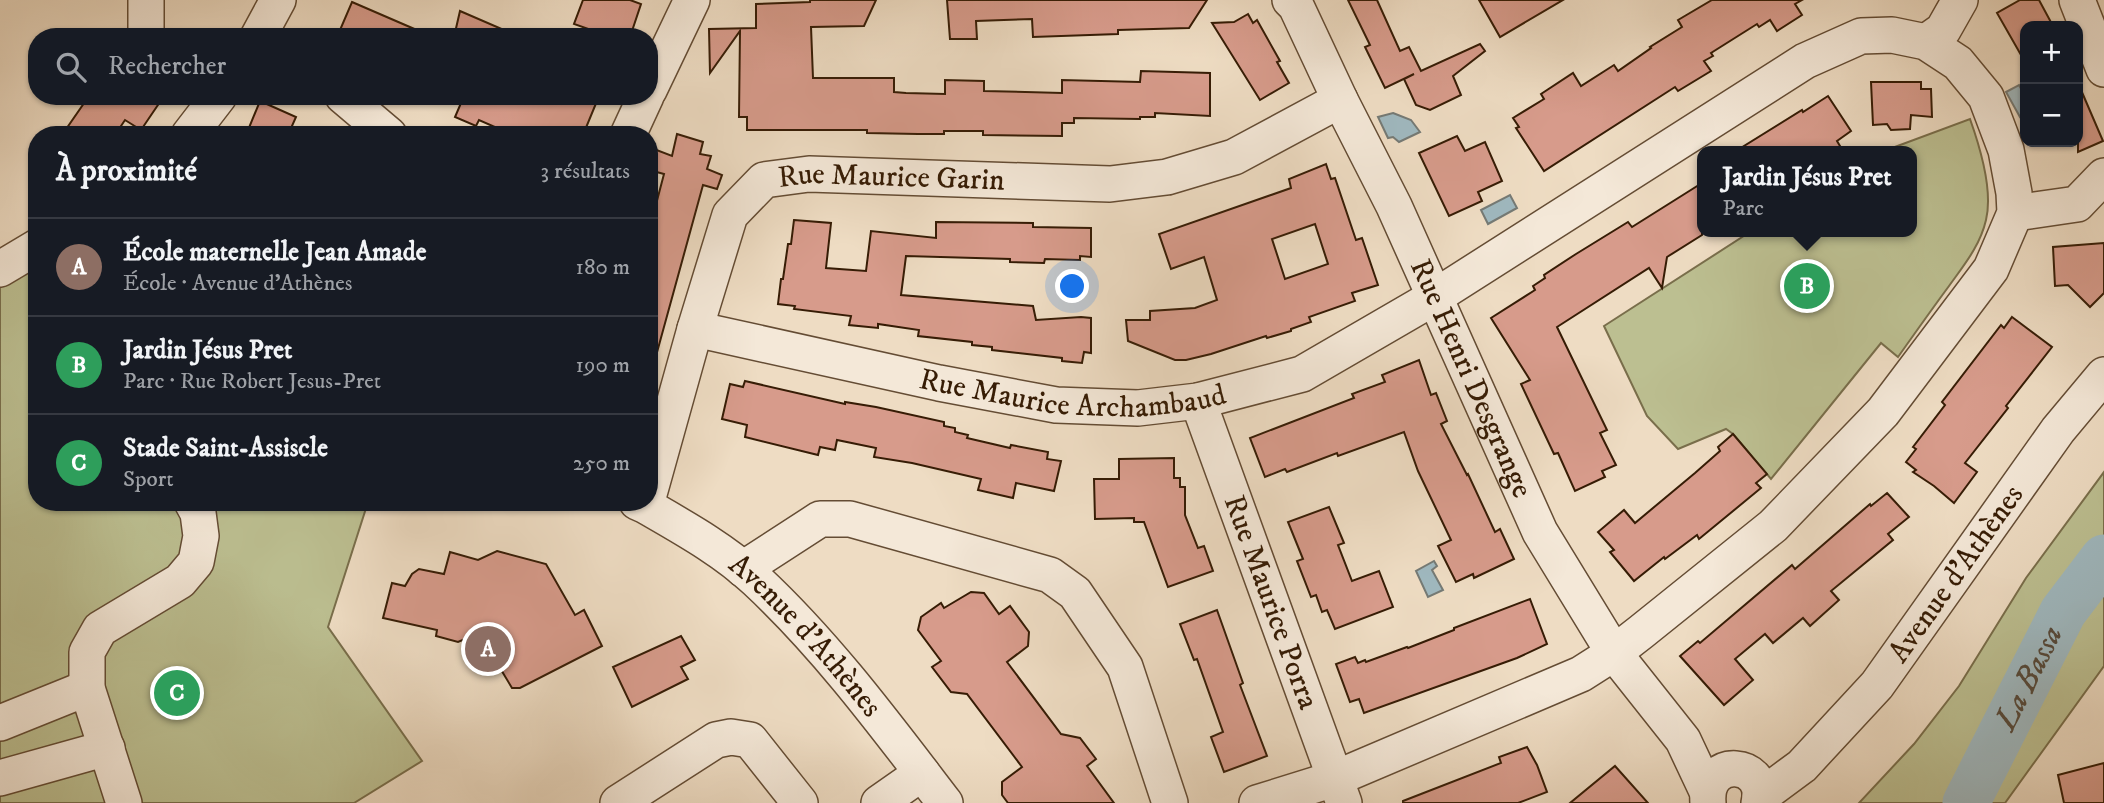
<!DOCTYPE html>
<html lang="fr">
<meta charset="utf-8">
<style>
body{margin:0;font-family:"IM FELL DW Pica",serif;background:#20242c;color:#f1f3f6}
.controls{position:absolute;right:21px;top:21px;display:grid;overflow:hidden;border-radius:14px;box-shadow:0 2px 5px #0004}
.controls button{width:63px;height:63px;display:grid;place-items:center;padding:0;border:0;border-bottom:2px solid #363941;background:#171b24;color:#f1f3f6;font:35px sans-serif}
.you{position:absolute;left:1073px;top:287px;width:24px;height:24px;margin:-18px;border:5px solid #fff;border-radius:50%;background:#1a73e8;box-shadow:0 0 0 10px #1a73e833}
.badge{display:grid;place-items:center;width:46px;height:46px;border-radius:50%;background:#7c3aed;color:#fff;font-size:23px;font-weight:700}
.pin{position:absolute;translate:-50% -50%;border:4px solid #fff;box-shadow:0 2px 7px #0006}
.popup{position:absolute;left:1697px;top:146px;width:220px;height:91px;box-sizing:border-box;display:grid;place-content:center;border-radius:14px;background:#171b24;filter:drop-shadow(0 2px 5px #0005);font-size:23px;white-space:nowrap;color:#9ea1a6}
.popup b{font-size:26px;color:#f1f3f6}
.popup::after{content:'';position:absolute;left:50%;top:100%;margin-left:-14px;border:14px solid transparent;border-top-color:#171b24}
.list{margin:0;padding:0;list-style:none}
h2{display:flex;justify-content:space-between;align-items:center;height:91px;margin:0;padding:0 28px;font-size:30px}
h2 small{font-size:23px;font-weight:400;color:#9ea1a6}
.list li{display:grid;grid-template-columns:46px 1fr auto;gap:21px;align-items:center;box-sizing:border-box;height:98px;padding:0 28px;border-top:2px solid #363941}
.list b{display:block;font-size:26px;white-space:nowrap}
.list p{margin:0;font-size:23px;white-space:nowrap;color:#9ea1a6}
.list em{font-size:23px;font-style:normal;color:#9ea1a6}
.icon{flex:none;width:38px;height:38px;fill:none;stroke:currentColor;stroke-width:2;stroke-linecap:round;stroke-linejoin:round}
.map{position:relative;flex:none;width:2104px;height:803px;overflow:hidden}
.search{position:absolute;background:#171b24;box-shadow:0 2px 5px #0004;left:28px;top:28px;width:630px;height:77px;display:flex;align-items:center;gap:18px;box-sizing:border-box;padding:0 24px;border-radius:28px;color:#9ea1a6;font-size:26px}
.panel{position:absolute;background:#171b24;box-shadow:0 2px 5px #0004;left:28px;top:126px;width:630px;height:385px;border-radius:28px}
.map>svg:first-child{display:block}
</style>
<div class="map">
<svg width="2104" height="803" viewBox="0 0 2104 803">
<rect width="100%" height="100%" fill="#eedcc3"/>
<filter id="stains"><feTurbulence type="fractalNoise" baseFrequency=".00286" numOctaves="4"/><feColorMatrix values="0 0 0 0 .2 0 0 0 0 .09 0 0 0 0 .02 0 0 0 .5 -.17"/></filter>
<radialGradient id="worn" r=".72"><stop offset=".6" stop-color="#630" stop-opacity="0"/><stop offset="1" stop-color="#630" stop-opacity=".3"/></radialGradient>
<g fill="#bcbf91" stroke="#796e4b" stroke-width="2">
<path d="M1970,119C1980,147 1993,191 1986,220C1980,246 1964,265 1949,286C1932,309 1915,333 1898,357L1881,343L1771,479L1733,434L1726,429L1678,449L1647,416L1604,326L1750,232H1912V151H1884Z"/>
<polygon points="18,243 37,271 37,502 368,502 328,627 422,761 354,803 0,803 0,254"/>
<polygon points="2104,472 2104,666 2005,803 1859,803 1914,744 1959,686 2026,578"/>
</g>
<g fill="#9fb8bf" stroke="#757a75" stroke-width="2">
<polygon points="2019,85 2025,96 2025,114 2020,117 2006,92"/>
<polygon points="1393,113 1411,120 1420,132 1399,142 1393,137 1388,138 1378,117"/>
<polygon points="1510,195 1517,208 1488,224 1481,210"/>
<polygon points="1434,561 1437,566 1432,570 1443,590 1428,597 1416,571"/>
</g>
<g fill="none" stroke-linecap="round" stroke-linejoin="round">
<path stroke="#9fb8bf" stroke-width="47" id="s1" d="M1966,803L2063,612L2104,558"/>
</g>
<g fill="#d79b8b" stroke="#361c05" stroke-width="2" fill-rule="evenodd">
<polygon points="583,0 630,0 641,4 630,37 611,37 574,24"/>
<polygon points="810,0 876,0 864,26 811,27 813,78 894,78 894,92 906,93 945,94 945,80 984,81 984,91 1062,93 1062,80 1140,82 1141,71 1210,73 1210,116 1155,113 1155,117 1140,117 1140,119 1074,118 1074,123 1062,123 1062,136 983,135 983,131 944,131 944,134 918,134 867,133 867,130 747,130 747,117 739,117 740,31 710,73 709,29 756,28 756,4 810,2"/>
<polygon points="947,0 1207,0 1189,28 1118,30 1118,34 1033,37 1032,19 976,21 977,39 950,39"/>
<polygon points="1348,0 1377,0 1400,51 1409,47 1421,71 1480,44 1485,51 1453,76 1461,95 1430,110 1416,105 1404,79 1414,74 1385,88 1365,47 1370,45"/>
<polygon points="1479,0 1563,0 1500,37"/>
<polygon points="1712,0 1802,0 1795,4 1802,15 1777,31 1770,20 1759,27 1757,24 1711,53 1713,56 1704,61 1711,71 1678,91 1675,87 1544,171 1516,128 1519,127 1513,118 1544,99 1541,94 1573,73 1581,86 1614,65 1618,71 1651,48 1650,47 1682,27 1678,20"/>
<polygon points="2020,0 2039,0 2053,26 2025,26 2025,62 1997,13"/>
<polygon points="352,2 433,37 337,37"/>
<polygon points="460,11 520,37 454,37"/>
<polygon points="1248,14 1253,23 1257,20 1280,61 1277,62 1289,83 1260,100 1212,23 1234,22"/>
<polygon points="1871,82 1921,82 1921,89 1931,89 1932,117 1911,115 1910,129 1891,130 1887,124 1873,125"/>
<polygon points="2078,83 2103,141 2078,152"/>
<polygon points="89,96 164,96 141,130 125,120 115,135 62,135"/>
<polygon points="464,96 585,96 597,101 583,135 513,135 479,120 476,126 455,117"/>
<polygon points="1828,96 1851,131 1837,141 1843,151 1736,151 1802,110 1803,112"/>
<polygon points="260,101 296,117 288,135 246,135"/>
<polygon points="677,134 703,142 700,154 711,156 707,169 722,175 717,189 703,185 656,356 649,355 649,211 654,212 664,174 649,170 649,160 654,149 672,156"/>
<polygon points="1457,136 1465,151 1485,142 1502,181 1478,192 1482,201 1449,216 1419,153"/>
<path d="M1326,164L1331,179L1335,178L1356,240L1362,238L1378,285L1352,293L1355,301L1309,317L1311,322L1291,329V331L1267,338L1266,336L1211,354L1186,360H1175L1128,341L1126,320H1150V311L1195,308L1217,300L1204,257L1171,269L1159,234L1291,188L1289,179ZM1315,224L1328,264L1285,279L1272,239Z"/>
<polygon points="1702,183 1702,235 1667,257 1662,288 1649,268 1557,327 1607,430 1600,433 1616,465 1602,471 1605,477 1575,491 1558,453 1554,454 1521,384 1530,380 1491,318 1535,290 1533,286 1545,278 1544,275 1576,254 1628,222 1632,227"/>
<polygon points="794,220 831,223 826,268 866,271 871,231 936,238 936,222 1033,223 1033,227 1091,228 1091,257 1080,256 1080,260 1045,259 1044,263 1010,262 1010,259 906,256 901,295 1033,306 1036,320 1081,317 1091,318 1091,353 1084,352 1082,363 1062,361 1062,358 992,350 992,347 972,345 972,342 918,336 919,330 878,324 878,328 849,325 851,316 794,309 795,306 778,304 781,279 783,279 788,244 791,244"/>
<polygon points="2104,243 2104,293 2090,307 2068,285 2055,286 2053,247"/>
<polygon points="2012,317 2052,347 2006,406 2008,408 1965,463 1977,472 1954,503 1934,486 1913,472 1916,470 1906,462 1916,449 1913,447 1945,405 1942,402 2001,325 2004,328"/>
<polygon points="1419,360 1431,395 1436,393 1447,421 1441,424 1467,475 1468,474 1495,532 1500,529 1514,559 1474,578 1473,574 1456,582 1438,546 1451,540 1418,471 1404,432 1338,456 1337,453 1287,472 1285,469 1265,477 1250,438 1354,398 1352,394 1385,382 1382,375"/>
<polygon points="745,381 845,404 845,402 876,407 944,422 944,426 955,428 955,432 968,435 967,438 1010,448 1011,445 1048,452 1047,459 1061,461 1054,491 1016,483 1013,498 978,490 981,479 912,463 874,457 876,448 837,440 835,450 820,447 818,455 745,437 747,425 722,419 730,384 743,387"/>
<polygon points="1733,434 1767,474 1756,483 1761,488 1699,539 1697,535 1665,559 1664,557 1634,581 1610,552 1614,550 1598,532 1624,510 1635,523 1695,473 1720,451 1718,447"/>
<polygon points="1174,458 1174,478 1180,478 1180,487 1185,487 1185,515 1198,548 1204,546 1213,571 1168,587 1144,522 1134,522 1134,518 1095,519 1094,479 1119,479 1119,459"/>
<polygon points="1887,493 1909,517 1888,534 1893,540 1831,591 1839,600 1810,626 1803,618 1773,643 1765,634 1735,659 1753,680 1724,705 1680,656 1698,641 1700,643 1792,565 1795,569 1870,504 1871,506"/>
<polygon points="1329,507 1344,543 1338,545 1352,581 1379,571 1393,607 1335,629 1327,610 1322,612 1316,595 1311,597 1297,561 1303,559 1288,522"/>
<polygon points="497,551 546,564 575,615 584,610 602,646 520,688 512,688 497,663 488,666 472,636 458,642 436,636 437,630 383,618 392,583 405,586 412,574 419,569 444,574 450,552 478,560"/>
<polygon points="971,592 984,593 999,614 1010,606 1029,632 1028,646 1007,662 1061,734 1080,738 1096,759 1087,766 1114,803 1008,803 1002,795 1002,782 1022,767 967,694 951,692 932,667 941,661 918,630 921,617 941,603 944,608"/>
<polygon points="1530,599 1547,644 1517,658 1364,713 1359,699 1350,702 1336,664 1355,657 1358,663 1365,660 1366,662 1407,647 1408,648 1454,630 1454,628"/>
<polygon points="1217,610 1243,683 1240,685 1267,756 1224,772 1211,737 1223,732 1197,659 1194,660 1180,624"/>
<polygon points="681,636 695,660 681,667 688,679 632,707 613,667"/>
<polygon points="1527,747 1537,765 1547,792 1518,803 1403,803 1403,801 1501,763 1499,757"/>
<polygon points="2104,763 2104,803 2064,803 2058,775"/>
<polygon points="1615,766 1648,803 1570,803"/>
</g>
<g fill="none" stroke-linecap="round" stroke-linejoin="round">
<g stroke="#644c34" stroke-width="38">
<g id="minor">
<path id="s2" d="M1290,0L1296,6L1340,100L1394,206L1540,532L1614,653L1683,740L1707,791"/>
<polyline points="2077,0 2104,69"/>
<polyline points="146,37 146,0"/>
<polyline points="258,37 278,0"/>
<polyline points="1926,42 1943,30 1960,0"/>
<polyline points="649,90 692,0"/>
<polyline points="343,96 389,135"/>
<polyline points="189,135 219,96"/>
<polyline points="628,135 646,96"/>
<polyline points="2015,213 2077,204 2104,176"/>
<polyline points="0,269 37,247"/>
<path id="s3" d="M695,329L939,383L1056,405L1138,408L1198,401L1302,374L1433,298L1805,61L1861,36L1892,35L1926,42L1958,63L1986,97L2006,150L2014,193L2015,213L1991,269L1883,412L1773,526L1641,632L1614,653L1581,674L1334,779L1257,803"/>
<path id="s4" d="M1198,401L1344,803"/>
<path id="s5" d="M649,494L695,329L730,215L764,180L809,174L1110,184L1167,177L1234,157L1340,100"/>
<path id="s6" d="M637,502L646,506C684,528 724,550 756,580C827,646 886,726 945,803"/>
<polyline points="743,569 820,519 850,519 1050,575 1075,593 1125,667 1170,803"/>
<polyline points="0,723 87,688"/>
<polyline points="0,778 107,748"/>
<path id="s7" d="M1760,797L1802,766L1877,685L2058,430L2104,375"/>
<polyline points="124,803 87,688 87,652 100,629 180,581 196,562 201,536 198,513 192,502"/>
<polyline points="618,803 716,740 731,737 750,740 800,803"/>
<polyline points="879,803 922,773"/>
<path d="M1708,803C1704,754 1769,761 1759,803"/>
</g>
</g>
<use href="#minor" stroke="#f4e8d8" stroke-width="35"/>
</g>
<g text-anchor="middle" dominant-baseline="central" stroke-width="7" stroke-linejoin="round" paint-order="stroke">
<g font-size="30" fill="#361c05" stroke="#f4e8d8">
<text stroke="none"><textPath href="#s5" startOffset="467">Rue Maurice Garin</textPath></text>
<text stroke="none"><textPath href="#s2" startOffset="420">Rue Henri Desgrange</textPath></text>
<text stroke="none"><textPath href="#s3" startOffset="385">Rue Maurice Archambaud</textPath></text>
<text stroke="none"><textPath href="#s7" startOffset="299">Avenue d'Athènes</textPath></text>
<text stroke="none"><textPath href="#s4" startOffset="214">Rue Maurice Porra</textPath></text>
<text stroke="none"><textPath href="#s6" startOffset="217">Avenue d'Athènes</textPath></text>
</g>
<g font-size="32" font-style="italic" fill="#564b3d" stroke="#f4e8d8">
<text stroke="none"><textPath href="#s1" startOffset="140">La Bassa</textPath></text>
</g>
</g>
<rect width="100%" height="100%" filter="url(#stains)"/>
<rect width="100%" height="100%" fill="url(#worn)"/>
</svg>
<div class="controls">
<button>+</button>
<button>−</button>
</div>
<div class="you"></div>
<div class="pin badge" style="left:488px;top:649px;background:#8d6e63">A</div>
<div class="pin badge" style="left:1807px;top:286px;background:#2e9e5b">B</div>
<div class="popup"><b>Jardin Jésus Pret</b>Parc</div>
<div class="pin badge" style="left:177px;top:693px;background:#2e9e5b">C</div>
<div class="search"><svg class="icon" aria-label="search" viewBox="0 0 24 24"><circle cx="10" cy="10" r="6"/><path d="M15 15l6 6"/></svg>Rechercher</div>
<section class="panel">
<h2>À proximité<small>3 résultats</small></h2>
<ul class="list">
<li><span class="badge" style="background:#8d6e63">A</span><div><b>École maternelle Jean Amade</b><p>École · Avenue d'Athènes</p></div><em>180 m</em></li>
<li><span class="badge" style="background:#2e9e5b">B</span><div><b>Jardin Jésus Pret</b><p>Parc · Rue Robert Jesus-Pret</p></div><em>190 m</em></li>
<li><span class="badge" style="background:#2e9e5b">C</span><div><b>Stade Saint-Assiscle</b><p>Sport</p></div><em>250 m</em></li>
</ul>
</section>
</div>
